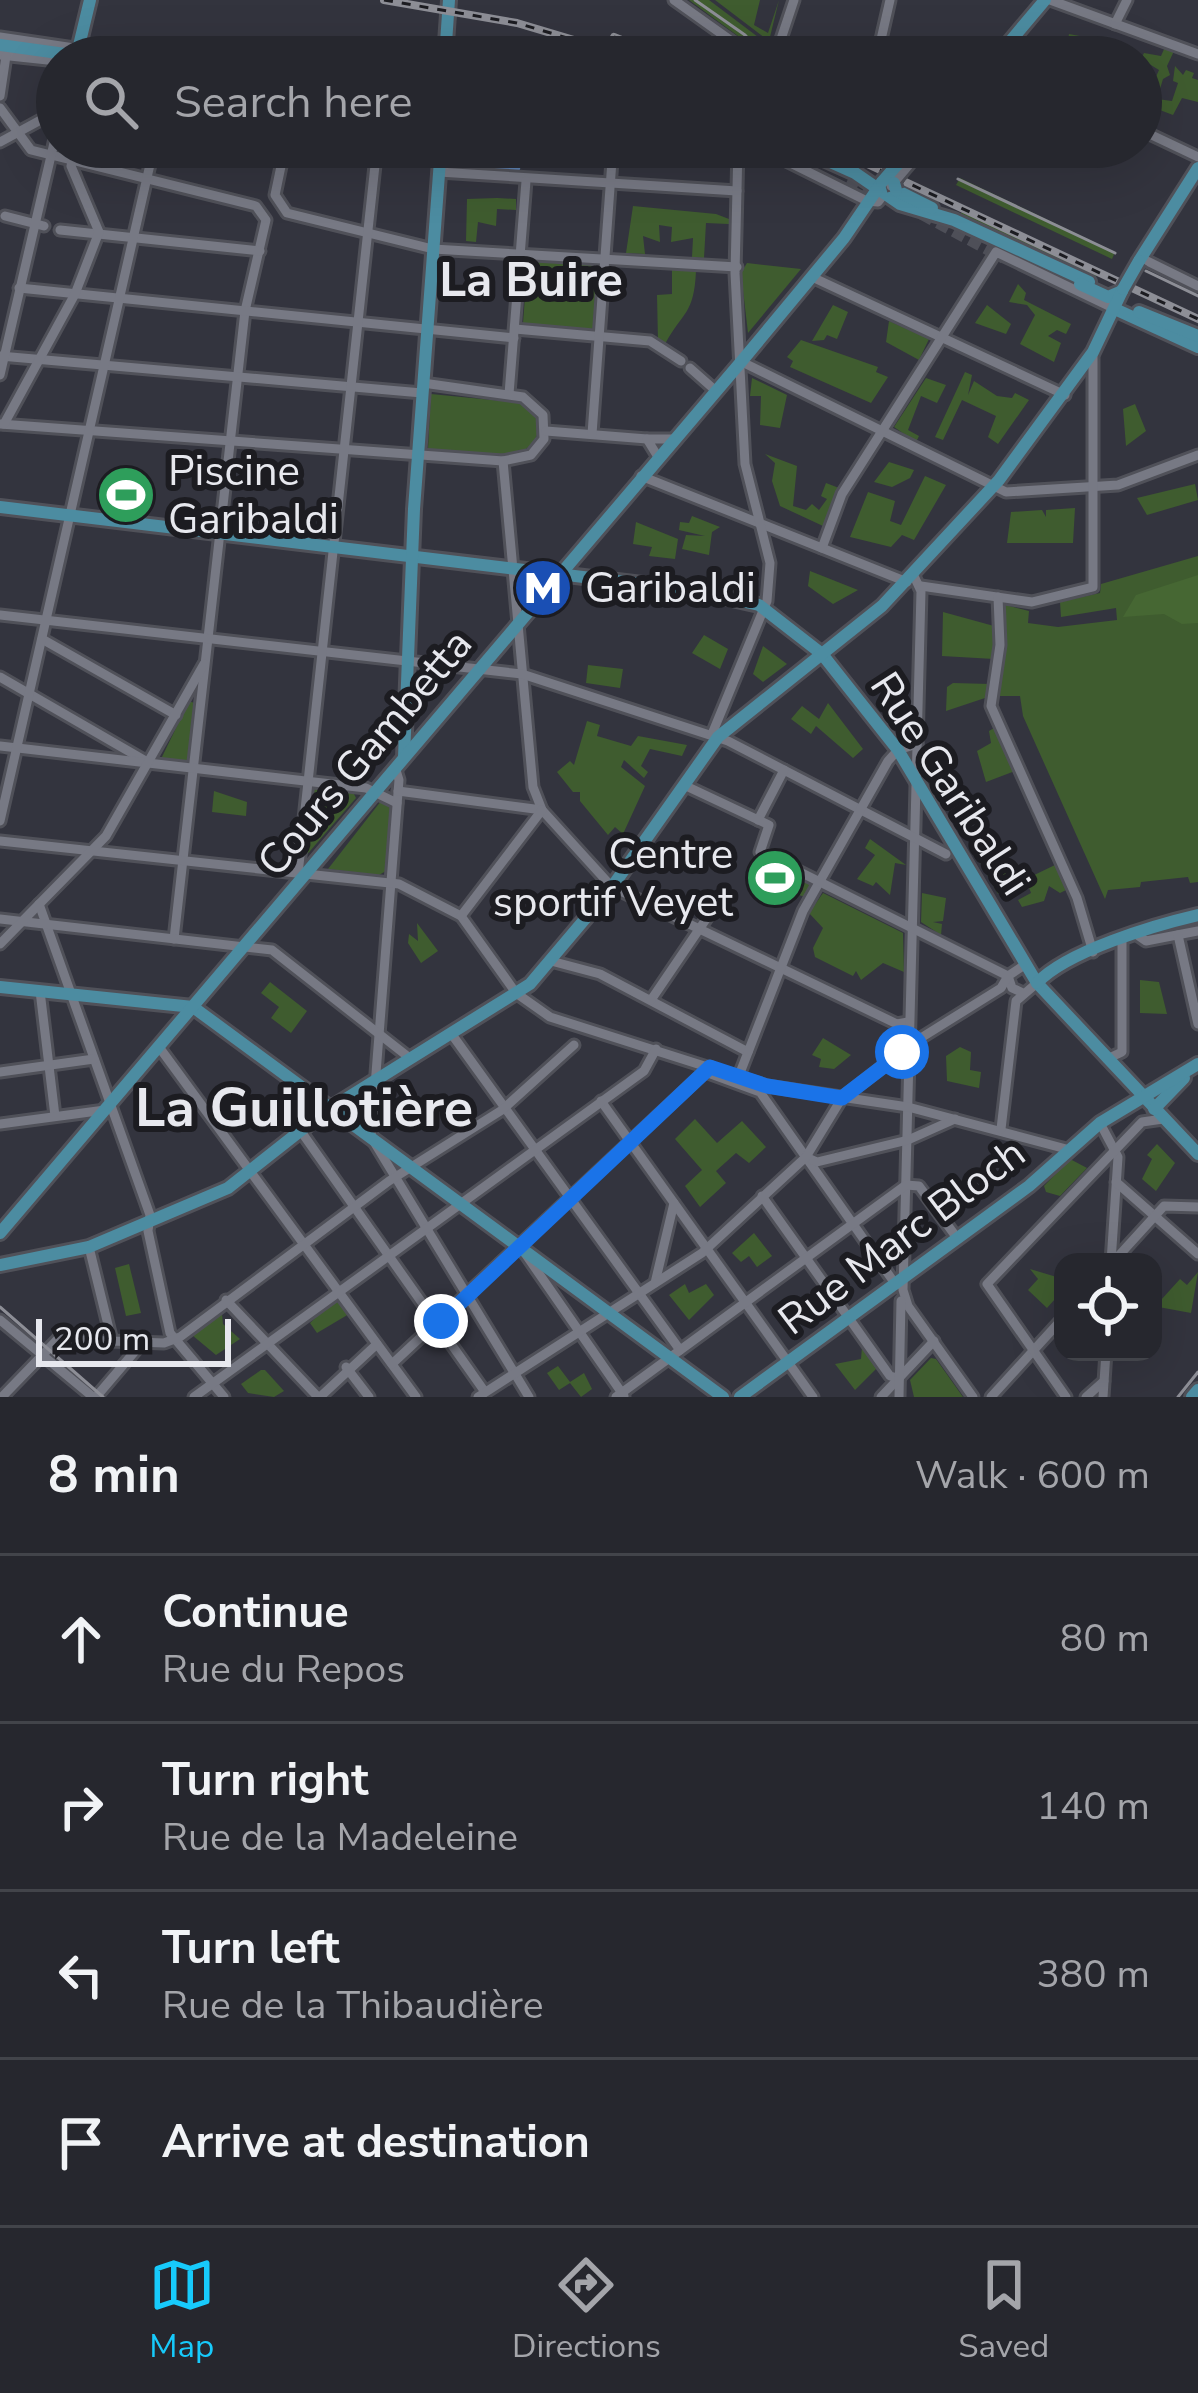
<!DOCTYPE html>
<meta charset="utf-8">
<style>
body{margin:0;font-family:"Nunito Sans",sans-serif;background:#32333a;color:#f1f3f6}
.controls{position:absolute;right:36px;bottom:36px;display:grid;overflow:hidden;border-radius:24px;box-shadow:0 12px 48px #0002}
.controls button{width:108px;height:108px;display:grid;place-items:center;padding:0;border:0;border-bottom:3px solid #42444a;background:#26272e;color:#f1f3f6;font:60px sans-serif}
.scale{position:absolute;left:36px;bottom:30px;width:195px;box-sizing:border-box;padding-left:12px;border:6px solid #e7e8ee;border-top:0;font-size:33px;line-height:42px;white-space:nowrap;color:#e7e8ee;-webkit-text-stroke:9px #1c1c21;paint-order:stroke}
.stop{position:absolute;width:36px;height:36px;margin:-27px;border:9px solid #1a73e8;border-radius:50%;background:#fff}
.stop.end{background:#1a73e8;border-color:#fff;box-shadow:0 3px 12px #0008}
.list{margin:0;padding:0;list-style:none}
h2{display:flex;justify-content:space-between;align-items:center;height:156px;margin:0;padding:0 48px;font-size:51px}
h2 small{font-size:39px;font-weight:400;color:#a4a5aa}
.list li{display:grid;grid-template-columns:78px 1fr auto;gap:36px;align-items:center;box-sizing:border-box;height:168px;padding:0 48px;border-top:3px solid #42444a}
.list b{display:block;font-size:45px;white-space:nowrap}
.list p{margin:0;font-size:39px;white-space:nowrap;color:#a4a5aa}
.list em{font-size:39px;font-style:normal;color:#a4a5aa}
.icon{flex:none;width:66px;height:66px;fill:none;stroke:currentColor;stroke-width:2;stroke-linecap:round;stroke-linejoin:round}
.map{position:relative;flex:none;width:1198px;height:1397px;overflow:hidden}
.search{position:absolute;background:#26272e;box-shadow:0 12px 48px #0002;left:36px;right:36px;top:36px;height:132px;display:flex;align-items:center;gap:30px;box-sizing:border-box;padding:0 42px;border-radius:66px;color:#a4a5aa;font-size:45px}
.sheet{height:828px;background:#26272e}
nav{display:flex;justify-content:space-around;align-items:center;box-sizing:border-box;height:168px;border-top:3px solid #42444a;background:#26272e;font-size:33px;color:#a4a5aa}
nav a{display:grid;justify-items:center;gap:6px}
nav .on{color:#17cafb}
.map>svg:first-child{display:block}
</style>
<div class="map">
<svg width="1198" height="1397" viewBox="0 0 1198 1397">
<rect width="100%" height="100%" fill="#33343e"/>
<g fill="#3f5c2f">
<polygon points="689,0 709,0 766,43 757,50"/>
<polygon points="715,0 760,0 754,25 768,33 779,0 769,41"/>
<polygon points="1069,34 1096,39 1090,57 1065,57"/>
<polygon points="1165,47 1174,51 1167,66 1170,75 1163,79 1157,99 1172,101 1178,83 1173,81 1175,66 1183,75 1186,70 1194,73 1192,78 1198,80 1198,102 1182,98 1173,115 1144,104 1159,70 1141,59 1144,53 1161,56"/>
<polygon points="960,178 1115,252 1112,259 956,185"/>
<polygon points="497,198 516,199 516,210 497,209 496,226 478,222 476,242 466,241 467,199"/>
<polygon points="633,206 716,214 729,219 729,224 706,223 704,258 692,257 693,238 671,242 672,227 659,225 660,242 643,236 645,254 626,253"/>
<polygon points="962,212 1098,275 1090,278 959,216"/>
<polygon points="528,257 597,262 593,329 523,323"/>
<polygon points="747,263 801,269 748,333 741,273"/>
<path d="M672,269L696,271C694,315 683,311 665,344L658,341L657,295L672,294Z"/>
<polygon points="1018,284 1026,293 1024,300 1071,324 1066,334 1057,330 1048,336 1061,343 1054,362 1020,344 1035,315 1027,305 1009,302"/>
<polygon points="833,305 848,312 837,339 827,335 824,340 812,341"/>
<polygon points="987,305 1011,324 1006,334 975,323"/>
<polygon points="889,321 929,339 919,360 886,342"/>
<polygon points="801,340 878,367 876,372 888,377 871,403 790,367 793,361 787,357"/>
<polygon points="965,372 972,375 968,395 974,381 997,396 1012,398 1015,393 1029,400 998,444 988,437 996,416 962,400 943,440 935,437"/>
<polygon points="752,378 787,395 780,428 760,425 761,396 750,396"/>
<polygon points="926,378 946,385 937,403 921,396 908,430 919,436 916,442 894,427"/>
<path d="M431,394L523,403L539,420C541,474 463,452 428,449Z"/>
<polygon points="1135,404 1146,431 1126,446 1123,409"/>
<polygon points="765,454 797,466 793,506 806,510 812,504 819,510 827,499 821,496 826,483 839,488 823,526 780,506 772,481 775,463"/>
<polygon points="889,462 914,470 910,478 892,487 874,482"/>
<polygon points="925,476 946,485 914,540 902,535 891,547 850,537 868,492 895,501 890,521 901,525"/>
<polygon points="1195,484 1198,500 1147,515 1137,498"/>
<polygon points="1075,508 1073,543 1007,543 1011,512 1042,510 1046,517 1046,510"/>
<polygon points="692,516 720,527 712,532 709,555 682,549 686,535 705,536 679,530 680,522 689,523"/>
<polygon points="636,522 678,539 675,559 649,556 652,547 633,544"/>
<polygon points="1198,556 1198,882 1190,883 1188,877 1141,882 1140,887 1108,890 1105,899 1023,716 1020,696 998,696 1007,634 1002,604 1029,611 1028,623 1058,627 1117,620 1116,608 1061,617 1060,602 1100,593 1101,584"/>
<polygon points="810,571 858,590 833,604 808,586"/>
<polygon points="943,612 994,626 994,659 942,656"/>
<polygon points="704,635 728,649 720,669 692,653"/>
<polygon points="763,646 787,664 763,682 753,674"/>
<polygon points="588,665 623,669 620,688 586,683"/>
<polygon points="953,683 990,684 988,697 946,711 947,687"/>
<polygon points="189,701 197,704 190,761 161,759"/>
<polygon points="828,703 863,749 853,758 816,726 811,734 791,719 802,706 819,719"/>
<polygon points="587,721 600,725 597,736 631,746 638,736 687,745 682,756 650,749 641,766 648,772 644,778 624,760 621,767 645,786 623,834 615,827 608,835 580,801 580,792 573,792 557,772 570,761 574,765"/>
<polygon points="994,728 1015,771 986,782 977,751 991,743 989,731"/>
<polygon points="316,787 353,792 356,798 304,858 309,793"/>
<polygon points="214,791 247,802 246,816 212,812"/>
<polygon points="381,801 390,808 386,871 379,875 328,869"/>
<polygon points="870,839 906,865 895,863 890,895 876,882 873,886 857,879 875,855 865,848"/>
<polygon points="985,860 1009,863 1008,874 1024,876 1025,883 1001,880 998,894 980,862"/>
<polygon points="762,862 811,885 805,897 754,880"/>
<polygon points="1057,864 1066,890 1060,893 1049,886 1044,901 1022,907 1018,900 1031,893 1026,879"/>
<polygon points="823,893 903,933 904,972 883,963 861,980 856,971 853,976 815,957 813,948 823,928 809,913"/>
<polygon points="922,893 946,898 943,921 933,922 942,924 941,935 921,922"/>
<polygon points="417,923 438,951 421,963 408,943 409,934 418,941"/>
<polygon points="1140,980 1159,982 1167,1014 1140,1013"/>
<polygon points="270,982 307,1011 291,1033 271,1018 279,1007 261,993"/>
<polygon points="823,1038 851,1055 834,1069 819,1067 821,1059 812,1055"/>
<polygon points="960,1047 971,1052 970,1070 981,1072 979,1088 947,1081 946,1056"/>
<polygon points="695,1119 717,1143 742,1121 766,1147 749,1163 736,1153 716,1171 726,1183 700,1207 685,1186 702,1170 675,1139"/>
<polygon points="1157,1144 1175,1163 1156,1191 1142,1179 1152,1159 1147,1155"/>
<polygon points="1070,1159 1087,1168 1060,1196 1046,1192 1044,1186"/>
<polygon points="754,1233 772,1256 757,1267 749,1256 741,1262 732,1253"/>
<polygon points="129,1264 141,1313 126,1316 115,1268"/>
<polygon points="1030,1269 1060,1278 1058,1286 1063,1290 1047,1308 1028,1290 1038,1279"/>
<polygon points="1198,1272 1191,1313 1153,1306 1153,1299 1161,1300 1180,1279 1187,1285"/>
<polygon points="685,1284 689,1293 706,1284 714,1295 689,1320 669,1295"/>
<polygon points="337,1297 349,1314 317,1333 310,1323"/>
<polygon points="222,1314 223,1324 240,1339 216,1355 192,1335"/>
<polygon points="862,1347 878,1367 855,1390 835,1364 861,1359"/>
<polygon points="931,1358 936,1359 963,1397 914,1397 910,1380"/>
<polygon points="558,1366 570,1382 584,1373 592,1389 581,1397 570,1383 559,1390 547,1373"/>
<polygon points="261,1370 265,1370 284,1391 274,1397 248,1393 241,1384"/>
</g>
<polygon fill="#466733" points="1198,575 1198,623 1182,624 1164,614 1123,617 1136,595"/>
<polygon fill="#5c81b3" points="473,153 524,157 518,175 453,170 454,164 471,165"/>
<g fill="none" stroke-linecap="round" stroke-linejoin="round">
<g stroke="#4e4f58" stroke-width="12" stroke-dasharray="12 6" stroke-linecap="butt">
<polyline points="848,179 876,192"/>
<polyline points="922,214 1004,258"/>
</g>
<g stroke="#505159" stroke-width="15">
<g id="minor">
<polyline points="674,0 754,57"/>
<polyline points="1050,0 1198,54"/>
<polyline points="1115,24 1127,0"/>
<polyline points="0,37 81,49"/>
<polyline points="0,55 57,61"/>
<polyline points="775,57 794,0"/>
<polyline points="877,57 890,0"/>
<polyline points="0,96 6,56"/>
<polyline points="0,108 31,150 256,206 266,220 245,311 174,939"/>
<polyline points="1141,130 1198,157"/>
<polyline points="0,142 48,116 57,119"/>
<polyline points="285,147 275,195 287,213 433,249 737,267"/>
<polyline points="758,147 867,201 878,202 885,193"/>
<polyline points="439,172 737,191"/>
<polyline points="5,216 44,226"/>
<polyline points="60,230 260,251"/>
<polyline points="1141,258 1198,286"/>
<polyline points="812,277 1065,395"/>
<polyline points="19,288 514,338"/>
<polyline points="515,329 650,341 681,361"/>
<polyline points="0,356 422,393"/>
<polyline points="742,362 1006,492 1118,485 1198,455"/>
<polyline points="690,368 716,391"/>
<polyline points="0,375 57,130"/>
<polyline points="509,394 526,181"/>
<polyline points="0,424 503,461 531,455 544,439 543,415 523,397 423,383"/>
<polyline points="4,424 75,294 99,232 71,166 76,147"/>
<polyline points="546,431 647,439"/>
<polyline points="592,434 613,147"/>
<polyline points="658,457 647,439 674,439"/>
<polyline points="503,461 533,787 542,810 612,887 897,1024 908,1022"/>
<polyline points="641,476 907,582"/>
<polyline points="822,548 842,494 996,252 1117,310"/>
<polyline points="913,574 921,591 903,1290 908,1306 973,1397"/>
<polyline points="921,586 1032,602 1093,587 1093,352"/>
<polyline points="998,597 1000,645 991,706 1077,898 1093,952"/>
<polyline points="0,615 522,674 728,741 946,854"/>
<polyline points="42,639 176,715"/>
<polyline points="0,677 149,763"/>
<polyline points="712,734 767,601 770,563 745,464 735,273 738,147"/>
<polyline points="0,746 366,788 397,803"/>
<polyline points="395,767 399,780 371,1137 529,1397"/>
<polyline points="398,791 542,810"/>
<polyline points="758,820 784,770"/>
<polyline points="0,821 154,147"/>
<polyline points="0,841 399,884 461,916 516,993 550,1017 767,1086 908,1107 1070,1150"/>
<polyline points="298,874 377,147"/>
<polyline points="39,904 150,1215 148,1231 170,1333 224,1397"/>
<polyline points="461,916 542,810"/>
<polyline points="0,919 272,950 411,1059"/>
<polyline points="1136,934 1146,941 1198,931"/>
<polyline points="1178,935 1198,1024"/>
<polyline points="0,944 106,836 204,664"/>
<polyline points="551,961 600,974 748,1052"/>
<polyline points="40,991 55,1116"/>
<polyline points="1021,992 1012,988 1008,976 1026,964"/>
<polyline points="651,1000 715,906"/>
<polyline points="453,1036 680,1350"/>
<polyline points="159,1047 416,1397"/>
<polyline points="1107,1059 1122,1052 1122,939"/>
<polyline points="0,1072 94,1059"/>
<polyline points="708,1073 760,1092 896,1285"/>
<polyline points="738,1078 803,911 888,761 898,750 917,744"/>
<polyline points="601,1101 813,1397"/>
<polyline points="1100,1123 1118,1157 1111,1262"/>
<polyline points="0,1124 105,1110"/>
<polyline points="1001,1129 1016,1001 1037,983"/>
<polyline points="300,1130 485,1392"/>
<polyline points="806,1157 817,1162 908,1140 955,1119"/>
<polyline points="1116,1182 1198,1254"/>
<polyline points="762,1196 890,1376 898,1378"/>
<polyline points="89,1247 112,1341"/>
<polyline points="524,1252 624,1396"/>
<polyline points="1113,1262 1164,1206 1198,1207"/>
<polyline points="655,1283 674,1203"/>
<polyline points="226,1300 318,1397"/>
<polyline points="0,1320 93,1397"/>
<polyline points="392,1364 710,1067"/>
<polyline points="346,1367 369,1397"/>
<polyline points="2,1397 58,1339 164,1343 180,1337 389,1181 502,1110 574,1045"/>
<polyline points="96,1397 142,1343"/>
<polyline points="194,1397 644,1071 656,1049"/>
<polyline points="320,1397 377,1344"/>
<polyline points="478,1397 702,1253 806,1157 842,1098 916,1041 1001,988 1008,976 760,852 769,825 686,786"/>
<polyline points="616,1397 906,1185 919,1186 957,1238"/>
<polyline points="881,1397 934,1341"/>
<polyline points="899,1397 901,1301"/>
<polyline points="991,1397 1063,1318"/>
<polyline points="1066,1397 987,1284 1142,1122 1163,1119"/>
<polyline points="1086,1397 1104,1381"/>
<polyline points="1103,1397 1106,1352"/>
</g>
</g>
<g stroke="#505159" stroke-width="18">
<g id="major">
<polyline points="0,45 87,57"/>
<polyline points="77,54 90,0"/>
<polyline points="445,57 449,0"/>
<polyline points="997,57 1045,0"/>
<polyline points="778,147 803,158"/>
<polyline points="797,147 855,173 900,204 954,220 1089,282"/>
<polyline points="896,190 932,208"/>
<polyline points="1139,261 1198,168"/>
<polyline points="1080,284 1108,297 1122,291"/>
<polyline points="1117,310 1198,347"/>
<polyline points="1139,312 1198,336"/>
<polyline points="0,507 692,590 759,605 822,654 898,750 1037,983 1198,1154"/>
<polyline points="404,757 414,509 441,147"/>
<path d="M1037,983C1067,951 1155,925 1198,915"/>
<polyline points="0,987 193,1007"/>
<polyline points="193,1007 723,1397"/>
<polyline points="1154,1109 1184,1078"/>
<polyline points="0,1233 741,362 844,238 882,182"/>
<polyline points="0,1265 89,1247 228,1188 323,1113 530,984 612,887 718,737 882,606 999,480 1093,352 1123,289"/>
<polyline points="740,1397 1029,1186 1100,1123 1198,1064"/>
<polyline points="1192,1397 1198,1390"/>
</g>
</g>
<use href="#minor" stroke="#777984" stroke-width="9"/>
<use href="#major" stroke="#4c8ca1" stroke-width="12"/>
<g stroke="#8d8e96" stroke-width="3">
<polyline points="695,0 745,35 764,57"/>
<polyline points="885,147 890,149"/>
<polyline points="958,179 1115,253"/>
<polyline points="1146,271 1198,296"/>
<polyline points="0,1307 103,1397"/>
<polyline points="1178,1397 1198,1372"/>
</g>
<g stroke="#8d8e96" stroke-width="8">
<g id="rail">
<polyline points="384,0 517,23 631,57"/>
<polyline points="614,37 664,57"/>
<polyline points="831,147 1198,319"/>
</g>
</g>
<use href="#rail" stroke="#1c1c21" stroke-width="3" stroke-dasharray="9" stroke-linecap="butt"/>
<g stroke="#505159" stroke-width="15" stroke-linecap="butt">
<polyline id="minor-bridge" points="891,186 919,153"/>
</g>
<g stroke="#505159" stroke-width="18" stroke-linecap="butt">
<g id="major-bridge">
<polyline points="882,182 911,149"/>
<polyline points="894,183 896,190"/>
<polyline points="1123,289 1139,261"/>
</g>
</g>
<use href="#minor-bridge" stroke="#777984" stroke-width="9"/>
<use href="#major-bridge" stroke="#4c8ca1" stroke-width="12"/>
</g>
<g fill="none" stroke-linecap="round" stroke-linejoin="round">
<polyline stroke="#1a73e8" stroke-width="15" points="441,1321 710,1067 767,1086 842,1098 902,1052"/>
</g>
<defs>
<g id="stadium-disc" transform="scale(3)"><circle r="9.5" fill="#2e9e5b" stroke="#1c1c21"/><path d="M0-5a6.5 5 0 1 0 0 10a6.5 5 0 1 0 0-10ZM-3.5-1.8h7v3.6h-7Z" fill="#fff"/></g>
<g id="metro-disc" transform="scale(3)"><circle r="9.5" fill="#1a4fb4" stroke="#1c1c21"/><path d="M-5.5 5V-5H-3L0 0L3-5H5.5V5H3V-.5L0 4L-3-.5V5Z" fill="#fff"/></g>
</defs>
<g fill-rule="evenodd">
<use href="#stadium-disc" x="126" y="495"/>
<use href="#metro-disc" x="543" y="588"/>
<use href="#stadium-disc" x="775" y="878"/>
</g>
<g text-anchor="middle" dominant-baseline="central" stroke-width="12" stroke-linejoin="round" paint-order="stroke">
<g font-size="42" fill="#e7e8ee" stroke="#1c1c21" text-anchor="start">
<text x="168" y="471">Piscine<tspan x="168" dy="48">Garibaldi</tspan></text>
<text x="585" y="588">Garibaldi</text>
<text x="733" y="854" text-anchor="end">Centre<tspan x="733" dy="48">sportif Veyet</tspan></text>
</g>
<g font-size="42" fill="#e7e8ee" stroke="#1c1c21">
<text transform="translate(365 753) rotate(-50)">Cours Gambetta</text>
<text transform="translate(950 784) rotate(57)">Rue Garibaldi</text>
<text transform="translate(902 1237) rotate(-37)">Rue Marc Bloch</text>
</g>
<g font-size="48" font-weight="bold" fill="#e7e8ee" stroke="#1c1c21">
<text x="531" y="280">La Buire</text>
</g>
<g font-size="54" font-weight="bold" fill="#e7e8ee" stroke="#1c1c21">
<text x="304" y="1108">La Guillotière</text>
</g>
</g>
</svg>
<div class="controls">
<button><svg class="icon" aria-label="locate" viewBox="0 0 24 24"><circle cx="12" cy="12" r="6"/><path d="M12 2v4M12 18v4M2 12h4M18 12h4"/></svg></button>
</div>
<div class="scale">200 m</div>
<div class="stop" style="left:902px;top:1052px"></div>
<div class="stop end" style="left:441px;top:1321px"></div>
<div class="search"><svg class="icon" aria-label="search" viewBox="0 0 24 24"><circle cx="10" cy="10" r="6"/><path d="M15 15l6 6"/></svg>Search here</div>
</div>
<section class="sheet">
<h2>8 min<small>Walk · 600 m</small></h2>
<ul class="list">
<li><svg class="icon" aria-label="ahead" viewBox="0 0 24 24"><path d="M12 20V5M6 11l6-6 6 6"/></svg><div><b>Continue</b><p>Rue du Repos</p></div><em>80 m</em></li>
<li><svg class="icon" aria-label="right" viewBox="0 0 24 24"><path d="M7 20v-9h11M14 6l5 5-5 5"/></svg><div><b>Turn right</b><p>Rue de la Madeleine</p></div><em>140 m</em></li>
<li><svg class="icon" aria-label="left" viewBox="0 0 24 24"><path d="M17 20v-9H6M10 6l-5 5 5 5"/></svg><div><b>Turn left</b><p>Rue de la Thibaudière</p></div><em>380 m</em></li>
<li><svg class="icon" aria-label="arrive" viewBox="0 0 24 24"><path d="M6 21V4h12l-3 4 3 4H6"/></svg><div><b>Arrive at destination</b></div></li>
</ul>
</section>
<nav>
<a class="on"><svg class="icon" aria-label="map" viewBox="0 0 24 24"><path d="M3 6l6-2 6 2 6-2v14l-6 2-6-2-6 2zM9 4v14M15 6v14"/></svg>Map</a>
<a><svg class="icon" aria-label="directions" viewBox="0 0 24 24"><path d="M12 3l9 9-9 9-9-9zM9 14v-3h6M13 9l2 2-2 2"/></svg>Directions</a>
<a><svg class="icon" aria-label="saved" viewBox="0 0 24 24"><path d="M7 4h10v16l-5-4-5 4z"/></svg>Saved</a>
</nav>
